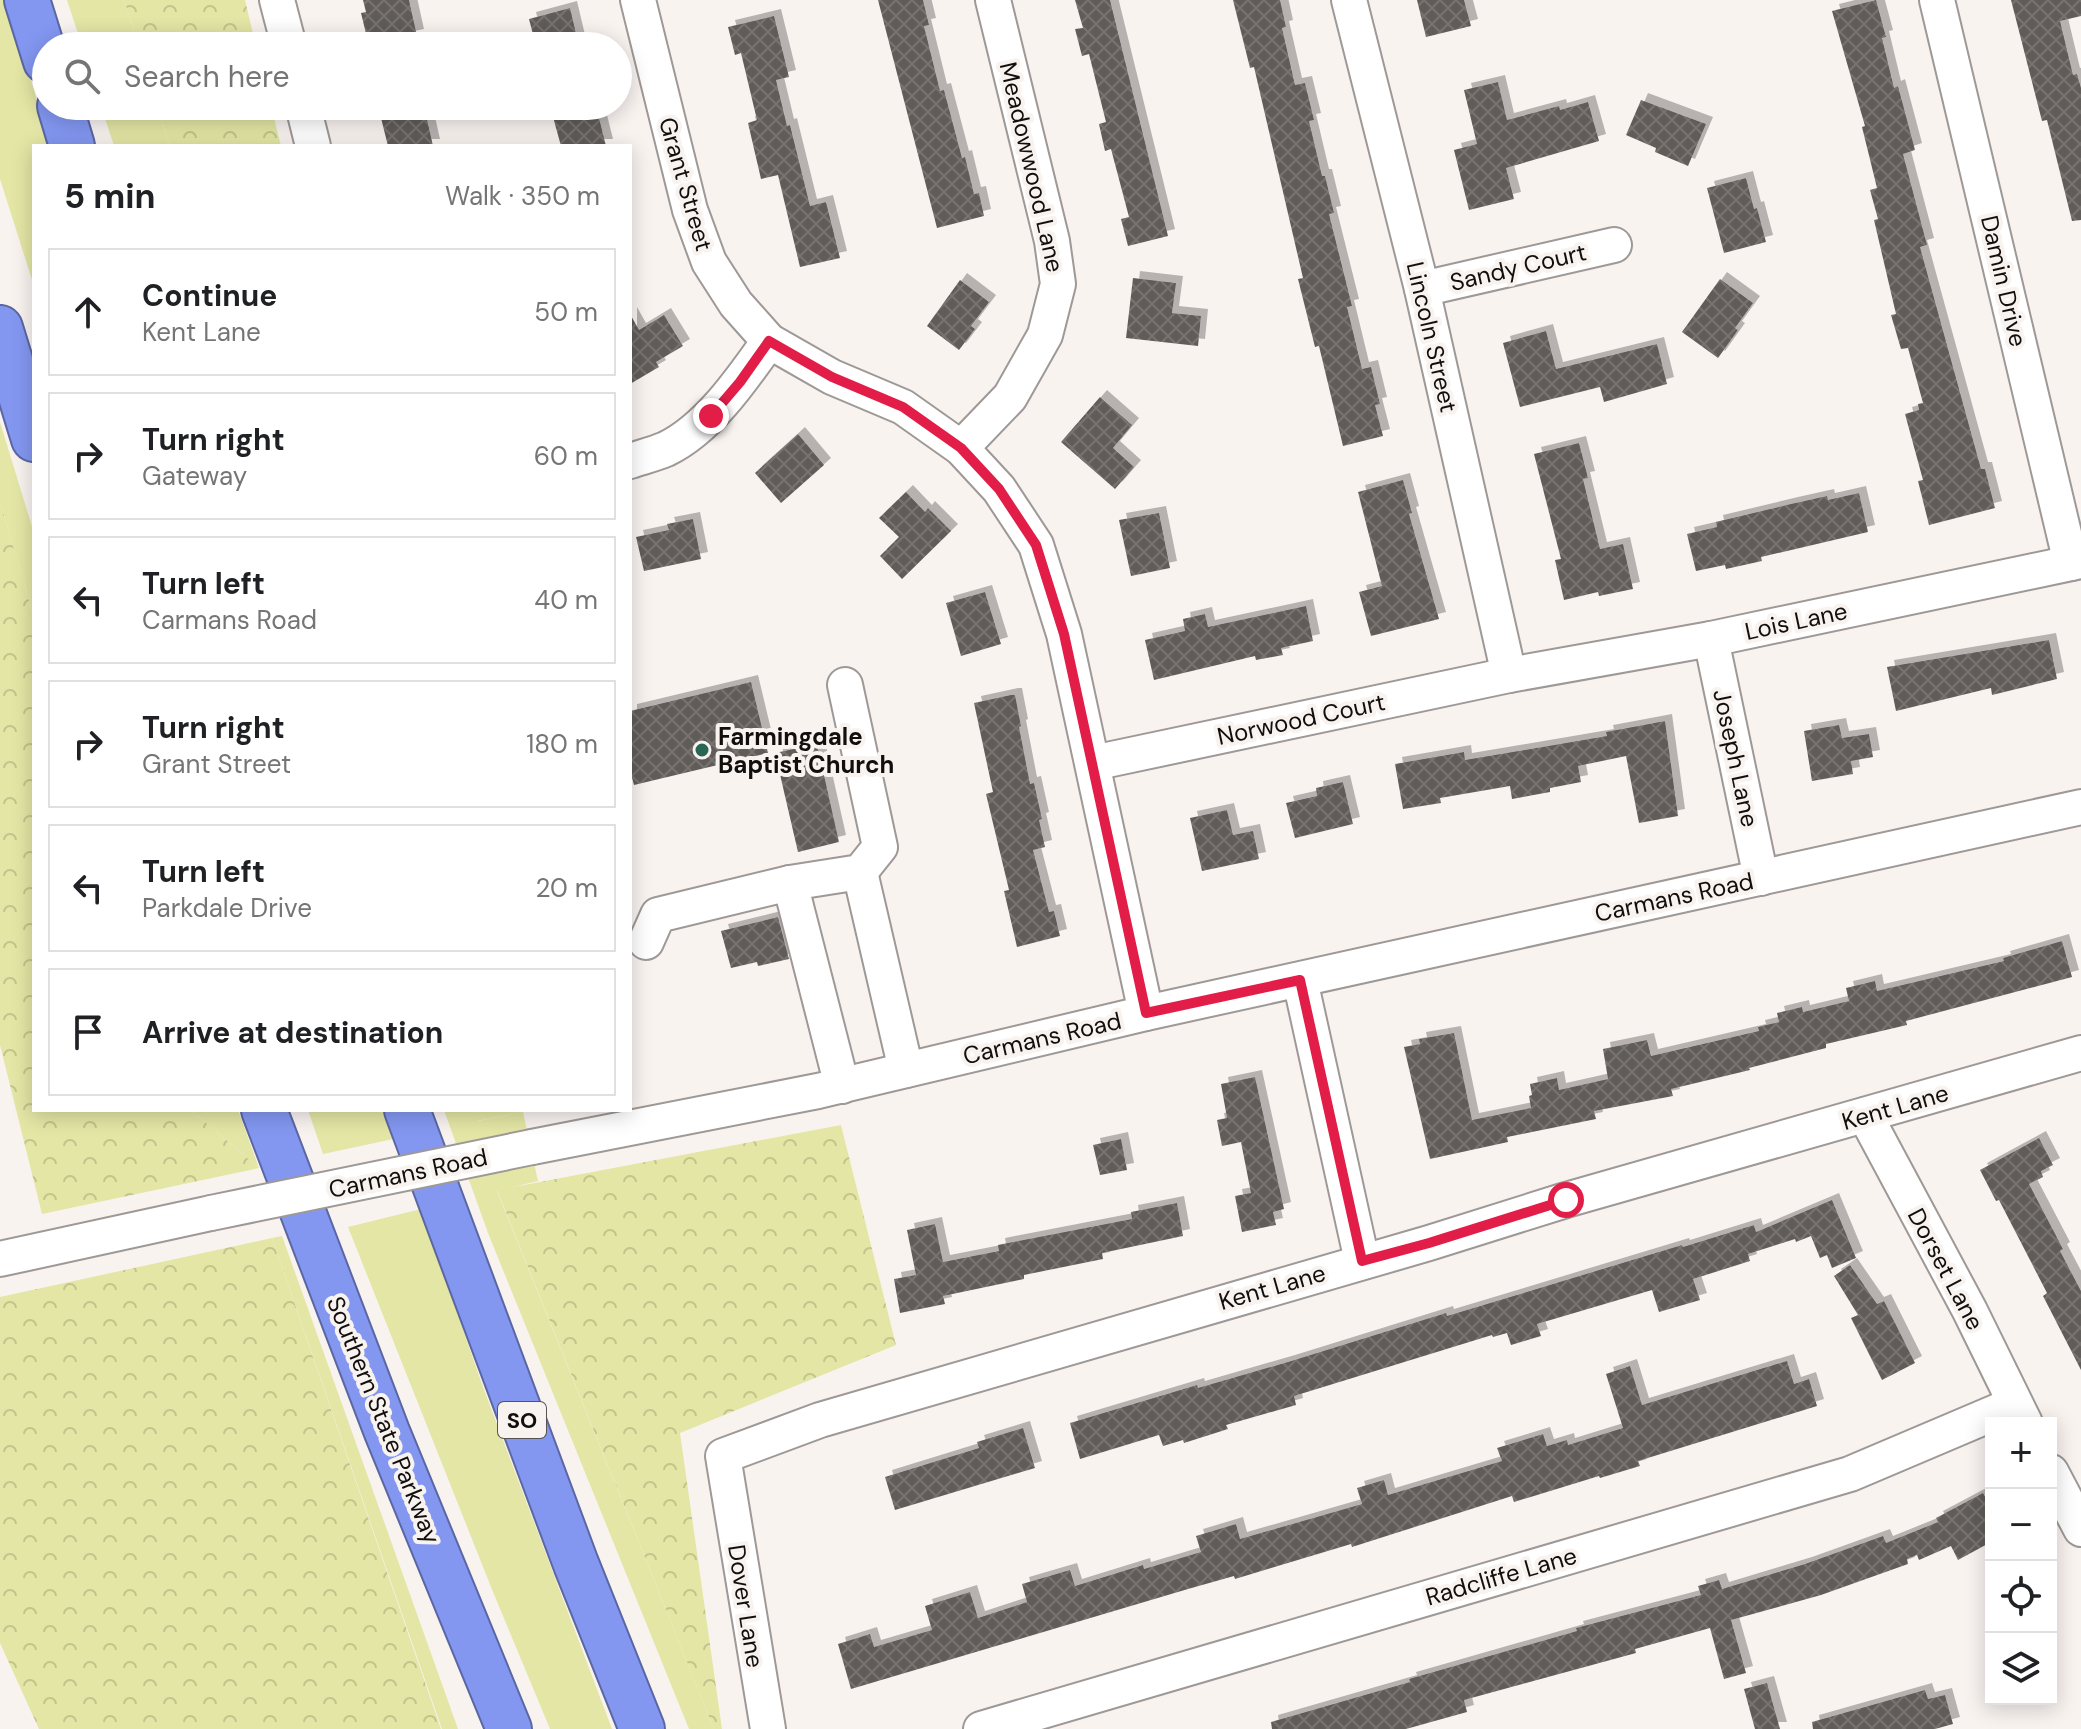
<!DOCTYPE html>
<meta charset="utf-8">
<style>
body{margin:0;font-family:"DM Sans",sans-serif;background:#f6f6f6;color:#202124}
.controls{position:absolute;right:24px;bottom:24px;display:grid;overflow:hidden;border-radius:0px;box-shadow:0 4px 20px #0003}
.controls button{width:72px;height:72px;display:grid;place-items:center;padding:0;border:0;border-bottom:2px solid #e0e0e0;background:#fff;color:#202124;font:40px sans-serif}
.stop{position:absolute;width:24px;height:24px;margin:-18px;border:6px solid #e11d48;border-radius:50%;background:#fff}
.stop.end{background:#e11d48;border-color:#fff;box-shadow:0 2px 8px #0008}
.list{margin:0;padding:0;list-style:none}
h2{display:flex;justify-content:space-between;align-items:center;height:104px;margin:0;padding:0 32px;font-size:34px}
h2 small{font-size:26px;font-weight:400;color:#757577}
.list li{display:grid;grid-template-columns:52px 1fr auto;gap:24px;align-items:center;box-sizing:border-box;height:128px;margin:0 16px 16px;padding:0 16px;border:2px solid #e0e0e0;border-radius:0px}
.list b{display:block;font-size:30px;white-space:nowrap}
.list p{margin:0;font-size:26px;white-space:nowrap;color:#757577}
.list em{font-size:26px;font-style:normal;color:#757577}
.icon{flex:none;width:44px;height:44px;fill:none;stroke:currentColor;stroke-width:2;stroke-linecap:round;stroke-linejoin:round}
.map{position:relative;flex:none;width:2081px;height:1729px;overflow:hidden}
.search{position:absolute;background:#fff;box-shadow:0 4px 20px #0003;left:32px;top:32px;width:600px;height:88px;display:flex;align-items:center;gap:20px;box-sizing:border-box;padding:0 28px;border-radius:44px;color:#757577;font-size:30px}
.panel{position:absolute;background:#fff;box-shadow:0 4px 20px #0003;left:32px;top:144px;width:600px;height:968px;border-radius:0px}
.map>svg:first-child{display:block}
</style>
<div class="map">
<svg width="2081" height="1729" viewBox="0 0 2081 1729">
<defs>
<pattern id="forest-crowns" width="20" height="18" patternUnits="userSpaceOnUse" patternTransform="scale(2)"><rect width="20" height="18" fill="#e3e6a4"/><path d="M2 6a3 3 0 1 1 6 0M12 15a3 3 0 1 1 6 0" fill="none" stroke="#c2c48c"/></pattern>
<pattern id="building-cross-hatch" width="8" height="8" patternUnits="userSpaceOnUse" patternTransform="scale(2)"><rect width="8" height="8" fill="#615c59"/><path d="M0 0l8 8M0 8l8-8" fill="none" stroke="#777370"/></pattern>
<filter id="shadow"><feDropShadow dx="7" dy="-7" stdDeviation="0" flood-color="#0004"/></filter>
</defs>
<rect width="100%" height="100%" fill="#f9f3f0"/>
<g fill="#e3e6a4">
<polygon points="0,0 8,0 50,146 34,146 34,286 0,179"/>
<polygon points="67,0 124,0 139,46 82,46"/>
<polygon points="101,106 157,106 170,146 114,146"/>
<polygon points="0,422 34,533 34,617 0,502"/>
<polygon points="191,1110 238,1110 259,1168"/>
<polygon points="308,1110 388,1110 398,1138 323,1154"/>
<polygon points="444,1110 474,1110 478,1121 523,1112 538,1181 497,1191 714,1729 689,1729 488,1233"/>
<polygon points="421,1209 483,1387 612,1729 550,1729 493,1592 348,1227"/>
<polygon points="282,1236 458,1729 442,1729 272,1238"/>
</g>
<g fill="url(#forest-crowns)">
<polygon points="124,0 245,0 256,46 139,46"/>
<polygon points="157,106 271,106 281,146 170,146"/>
<polygon points="0,502 34,617 34,1110 191,1110 259,1168 42,1214 0,1045"/>
<polygon points="474,1110 522,1110 523,1112 477,1121"/>
<polygon points="841,1125 896,1345 680,1433 722,1729 714,1729 497,1190"/>
<polygon points="272,1238 441,1729 39,1729 0,1643 0,1297"/>
</g>
<g fill="url(#building-cross-hatch)" filter="url(#shadow)">
<polygon points="363,0 409,0 417,36 369,46 361,13 366,12"/>
<polygon points="878,0 923,0 929,25 924,26 940,91 944,90 962,158 965,157 974,194 979,193 984,216 937,228"/>
<polygon points="1075,0 1110,0 1168,236 1128,246 1121,219 1129,217 1111,149 1105,151 1099,124 1106,122 1089,54 1082,56 1075,29 1083,28"/>
<polygon points="1233,0 1280,0 1286,27 1282,28 1295,85 1305,83 1314,120 1309,121 1322,176 1325,176 1334,213 1329,214 1352,306 1347,307 1362,369 1371,367 1380,404 1375,405 1383,436 1343,446 1319,346 1315,347 1298,279 1303,278 1254,67 1250,68"/>
<polygon points="1417,0 1464,0 1471,26 1426,37"/>
<polygon points="1876,0 1886,37 1882,38 1894,88 1898,86 1915,150 1903,154 1927,245 1920,247 1981,469 1985,469 1995,508 1929,525 1918,481 1923,480 1905,414 1919,410 1918,404 1923,403 1908,348 1901,349 1891,315 1896,314 1874,220 1878,219 1870,190 1877,188 1862,127 1865,126 1832,11"/>
<polygon points="2011,0 2081,0 2081,16 2060,21 2073,75 2077,74 2081,88 2081,220 2072,221 2047,120 2042,121"/>
<polygon points="570,8 579,46 536,46 529,19"/>
<polygon points="774,16 789,77 776,80 787,126 790,125 810,206 826,202 840,258 800,267 778,175 761,179 748,123 757,120 741,53 735,55 728,27"/>
<polygon points="1498,82 1507,120 1559,106 1560,110 1588,102 1599,141 1506,168 1514,199 1469,210 1454,150 1477,144 1464,90"/>
<polygon points="1641,100 1706,124 1688,166 1655,152 1656,148 1626,135"/>
<polygon points="395,106 424,106 433,146 388,146 379,110"/>
<polygon points="550,106 596,106 606,146 561,146"/>
<polygon points="1746,178 1754,209 1757,208 1766,242 1724,253 1707,188"/>
<polygon points="1133,278 1176,283 1172,313 1201,316 1198,346 1126,338"/>
<polygon points="1720,279 1753,303 1735,328 1738,330 1718,358 1682,332"/>
<polygon points="960,280 989,302 971,326 975,329 959,350 927,326"/>
<polygon points="630,314 639,330 664,315 683,346 656,362 659,367 630,384"/>
<polygon points="1546,331 1556,369 1657,344 1667,384 1604,402 1600,387 1520,407 1503,343"/>
<polygon points="1100,397 1132,425 1113,448 1134,467 1115,489 1061,442"/>
<polygon points="798,434 824,465 781,503 755,473"/>
<polygon points="1579,443 1588,478 1583,479 1600,549 1623,544 1633,589 1599,596 1598,592 1564,600 1555,560 1561,559 1534,454"/>
<polygon points="1403,480 1412,513 1409,514 1439,619 1371,636 1359,592 1382,586 1358,492"/>
<polygon points="906,492 925,512 928,508 951,531 902,579 880,556 899,537 879,518"/>
<polygon points="1859,493 1868,532 1761,557 1762,561 1726,569 1725,565 1696,571 1687,534 1717,527 1716,522 1791,504 1827,496 1828,500"/>
<polygon points="1159,513 1170,568 1131,576 1119,520"/>
<polygon points="693,519 701,559 644,571 636,537 669,530 667,524"/>
<polygon points="985,592 1001,644 961,656 946,603"/>
<polygon points="1306,606 1313,641 1281,648 1283,655 1256,660 1255,656 1154,680 1145,640 1185,631 1183,619 1205,614 1208,627"/>
<polygon points="2049,640 2057,679 1992,695 1991,688 1896,711 1887,667"/>
<polygon points="751,682 768,753 634,785 630,770 630,711"/>
<polygon points="1011,695 1015,695 1021,726 1019,727 1030,784 1034,783 1042,819 1039,820 1045,847 1033,850 1049,912 1054,911 1060,936 1017,947 1004,891 1009,890 986,794 993,792 974,703"/>
<polygon points="1665,721 1678,816 1639,823 1626,756 1578,766 1581,782 1550,788 1550,792 1512,799 1510,786 1440,798 1441,803 1403,809 1395,764 1464,752 1465,760 1607,736 1606,732"/>
<polygon points="1839,725 1842,738 1869,734 1873,757 1851,761 1853,774 1812,781 1804,731"/>
<polygon points="817,744 839,842 798,852 775,753"/>
<polygon points="1343,782 1353,824 1295,838 1286,803 1317,796 1316,788"/>
<polygon points="1227,810 1233,835 1253,831 1259,859 1202,871 1190,818"/>
<polygon points="778,917 789,959 758,966 757,962 731,968 721,931"/>
<polygon points="2062,941 2072,977 1906,1021 1907,1025 1826,1044 1826,1048 1749,1068 1750,1070 1671,1089 1673,1096 1594,1111 1596,1119 1507,1137 1508,1142 1430,1159 1404,1047 1420,1044 1419,1039 1454,1033 1472,1120 1531,1108 1529,1096 1532,1095 1530,1084 1557,1078 1559,1090 1608,1079 1603,1049 1647,1040 1651,1056 1759,1031 1758,1027 1779,1022 1777,1013 1802,1007 1803,1012 1849,1001 1846,988 1875,981 1877,991 2004,961 2003,958"/>
<polygon points="1255,1077 1284,1209 1273,1212 1276,1225 1242,1232 1235,1196 1251,1193 1241,1142 1222,1146 1217,1120 1227,1118 1221,1084"/>
<polygon points="2039,1138 2053,1165 2041,1171 2043,1177 2029,1184 2063,1249 2060,1251 2081,1291 2081,1370 2043,1296 2047,1293 1999,1200 1996,1201 1980,1170"/>
<polygon points="1121,1139 1127,1170 1100,1175 1093,1145"/>
<polygon points="1832,1200 1856,1258 1832,1268 1827,1255 1820,1258 1811,1236 1796,1242 1795,1239 1748,1254 1750,1261 1693,1279 1700,1300 1659,1312 1652,1290 1537,1324 1541,1336 1511,1345 1507,1333 1493,1337 1492,1335 1294,1396 1296,1405 1226,1425 1228,1429 1184,1443 1183,1440 1163,1446 1159,1435 1080,1459 1070,1423 1197,1385 1198,1388 1288,1362 1446,1313 1447,1316 1682,1245 1683,1247 1754,1225 1756,1232"/>
<polygon points="1177,1203 1183,1236 1102,1253 1103,1259 1024,1275 1024,1279 943,1296 945,1304 900,1313 894,1279 916,1275 907,1230 935,1224 943,1262 999,1251 998,1245 1132,1219 1131,1212"/>
<polygon points="1850,1265 1877,1304 1884,1301 1915,1363 1882,1380 1851,1318 1858,1315 1834,1276"/>
<polygon points="1787,1361 1794,1384 1809,1379 1817,1406 1638,1461 1640,1466 1600,1478 1599,1476 1514,1502 1512,1496 1352,1547 1351,1544 1235,1579 1234,1576 1188,1589 851,1689 838,1644 870,1634 874,1647 932,1630 925,1606 970,1592 978,1618 1027,1602 1022,1584 1070,1570 1075,1586 1143,1565 1144,1569 1201,1552 1196,1536 1236,1524 1240,1539 1362,1504 1357,1488 1384,1480 1388,1495 1502,1461 1497,1448 1543,1434 1547,1446 1567,1440 1568,1445 1623,1428 1606,1374 1630,1366 1642,1405"/>
<polygon points="1023,1428 1035,1468 895,1510 885,1477 979,1448 977,1442"/>
<polygon points="1983,1493 1991,1508 1991,1542 1958,1560 1951,1546 1919,1560 1917,1555 1907,1559 1908,1564 1821,1595 1731,1620 1746,1673 1724,1679 1710,1628 1635,1649 1636,1653 1464,1700 1467,1712 1406,1729 1272,1729 1271,1722 1410,1682 1409,1679 1577,1631 1576,1628 1701,1595 1698,1586 1719,1580 1722,1589 1805,1564 1883,1536 1886,1543 1938,1522 1936,1518"/>
<polygon points="1767,1683 1780,1729 1755,1729 1744,1689"/>
<polygon points="1925,1690 1928,1699 1945,1695 1953,1724 1935,1729 1813,1729 1812,1722"/>
</g>
<g fill="none" stroke-linecap="round" stroke-linejoin="round">
<g stroke="#9e9896" stroke-width="38">
<g id="minor">
<polyline points="277,0 289,46"/>
<polyline points="638,0 690,210 709,262 736,304 769,341 832,377 903,407 961,448 999,489 1036,545 1064,634 1146,1013"/>
<polyline points="1349,0 1422,289 1509,675"/>
<polyline points="1937,0 2071,563"/>
<polyline points="303,106 313,146"/>
<polyline points="1422,289 1614,245"/>
<polyline points="961,448 1010,397 1045,335 1058,284 1052,241 993,0"/>
<path d="M630,461C642,457 654,454 666,449C708,429 743,378 769,341"/>
<polyline points="1711,639 1761,878"/>
<polyline points="1093,763 1509,675 1711,639 2081,561"/>
<polyline points="860,872 906,1070"/>
<polyline points="790,883 842,1086"/>
<polyline points="646,942 658,915 790,883 860,872 880,847 845,685"/>
<polyline points="1300,980 1362,1261"/>
<polyline points="1865,1115 1970,1311 2025,1423"/>
<polyline points="532,1147 818,1091 1146,1013 2081,807"/>
<polyline points="0,1259 211,1213"/>
<polyline points="2051,1472 2081,1529"/>
<polyline points="768,1729 723,1456 820,1420 1429,1243 1566,1200 2081,1053"/>
<polyline points="981,1729 1850,1474 2015,1404"/>
</g>
</g>
<g stroke="#5b67a2" stroke-width="48">
<g id="highway">
<polyline points="27,0 46,61"/>
<polyline points="60,106 72,146"/>
<polyline points="0,328 34,439"/>
<polyline points="264,1110 387,1432 509,1729"/>
<polyline points="407,1110 576,1564 642,1729"/>
</g>
</g>
<use href="#minor" stroke="#fff" stroke-width="34"/>
<use href="#highway" stroke="#8397f1" stroke-width="44"/>
<g stroke="#9e9896" stroke-width="38" stroke-linecap="butt">
<polyline id="minor-bridge" points="211,1213 532,1147"/>
</g>
<use href="#minor-bridge" stroke="#fff" stroke-width="34"/>
</g>
<g fill="none" stroke-linecap="round" stroke-linejoin="round">
<polyline stroke="#e11d48" stroke-width="10" points="711,416 740,382 769,341 832,377 903,407 961,448 999,489 1036,545 1064,634 1146,1013 1300,980 1362,1261 1429,1243 1566,1200"/>
</g>
<circle fill="#286754" stroke="#f9f3f0" stroke-width="3" cx="702" cy="750" r="8"/>
<g text-anchor="middle" dominant-baseline="central" stroke-width="8" stroke-linejoin="round" paint-order="stroke">
<rect fill="#f9f3f0" stroke="#575352" stroke-width="2" x="498" y="1402" width="48" height="36" rx="6"/>
<g font-size="22" font-weight="bold" fill="#110f0e">
<text x="522" y="1420">SO</text>
</g>
<g font-size="24" fill="#110f0e" stroke="#f9f3f0">
<text transform="translate(1032 167) rotate(77)">Meadowwood Lane</text>
<text transform="translate(686 184) rotate(74)">Grant Street</text>
<text transform="translate(1518 267) rotate(-13)">Sandy Court</text>
<text transform="translate(2004 281) rotate(77)">Damin Drive</text>
<text transform="translate(1432 337) rotate(77)">Lincoln Street</text>
<text transform="translate(1796 621) rotate(-12)">Lois Lane</text>
<text transform="translate(1301 719) rotate(-12)">Norwood Court</text>
<text transform="translate(1736 758) rotate(78)">Joseph Lane</text>
<text transform="translate(1674 897) rotate(-12)">Carmans Road</text>
<text transform="translate(1042 1038) rotate(-13)">Carmans Road</text>
<text transform="translate(1895 1107) rotate(-16)">Kent Lane</text>
<text transform="translate(408 1173) rotate(-12)">Carmans Road</text>
<text transform="translate(1946 1269) rotate(62)">Dorset Lane</text>
<text transform="translate(1272 1287) rotate(-16)">Kent Lane</text>
<text transform="translate(384 1420) rotate(68)">Southern State Parkway</text>
<text transform="translate(1501 1576) rotate(-16)">Radcliffe Lane</text>
<text transform="translate(746 1606) rotate(81)">Dover Lane</text>
</g>
<g font-size="24" font-weight="bold" fill="#110f0e" stroke="#f9f3f0" text-anchor="start">
<text x="718" y="736">Farmingdale<tspan x="718" dy="28">Baptist Church</tspan></text>
</g>
</g>
</svg>
<div class="controls">
<button>+</button>
<button>−</button>
<button><svg class="icon" aria-label="locate" viewBox="0 0 24 24"><circle cx="12" cy="12" r="6"/><path d="M12 2v4M12 18v4M2 12h4M18 12h4"/></svg></button>
<button><svg class="icon" aria-label="layers" viewBox="0 0 24 24"><path d="M12 4l9 5-9 5-9-5zM3 14l9 5 9-5"/></svg></button>
</div>
<div class="stop" style="left:1566px;top:1200px"></div>
<div class="stop end" style="left:711px;top:416px"></div>
<div class="search"><svg class="icon" aria-label="search" viewBox="0 0 24 24"><circle cx="10" cy="10" r="6"/><path d="M15 15l6 6"/></svg>Search here</div>
<section class="panel">
<h2>5 min<small>Walk · 350 m</small></h2>
<ul class="list">
<li><svg class="icon" aria-label="ahead" viewBox="0 0 24 24"><path d="M12 20V5M6 11l6-6 6 6"/></svg><div><b>Continue</b><p>Kent Lane</p></div><em>50 m</em></li>
<li><svg class="icon" aria-label="right" viewBox="0 0 24 24"><path d="M7 20v-9h11M14 6l5 5-5 5"/></svg><div><b>Turn right</b><p>Gateway</p></div><em>60 m</em></li>
<li><svg class="icon" aria-label="left" viewBox="0 0 24 24"><path d="M17 20v-9H6M10 6l-5 5 5 5"/></svg><div><b>Turn left</b><p>Carmans Road</p></div><em>40 m</em></li>
<li><svg class="icon" aria-label="right" viewBox="0 0 24 24"><path d="M7 20v-9h11M14 6l5 5-5 5"/></svg><div><b>Turn right</b><p>Grant Street</p></div><em>180 m</em></li>
<li><svg class="icon" aria-label="left" viewBox="0 0 24 24"><path d="M17 20v-9H6M10 6l-5 5 5 5"/></svg><div><b>Turn left</b><p>Parkdale Drive</p></div><em>20 m</em></li>
<li><svg class="icon" aria-label="arrive" viewBox="0 0 24 24"><path d="M6 21V4h12l-3 4 3 4H6"/></svg><div><b>Arrive at destination</b></div></li>
</ul>
</section>
</div>
